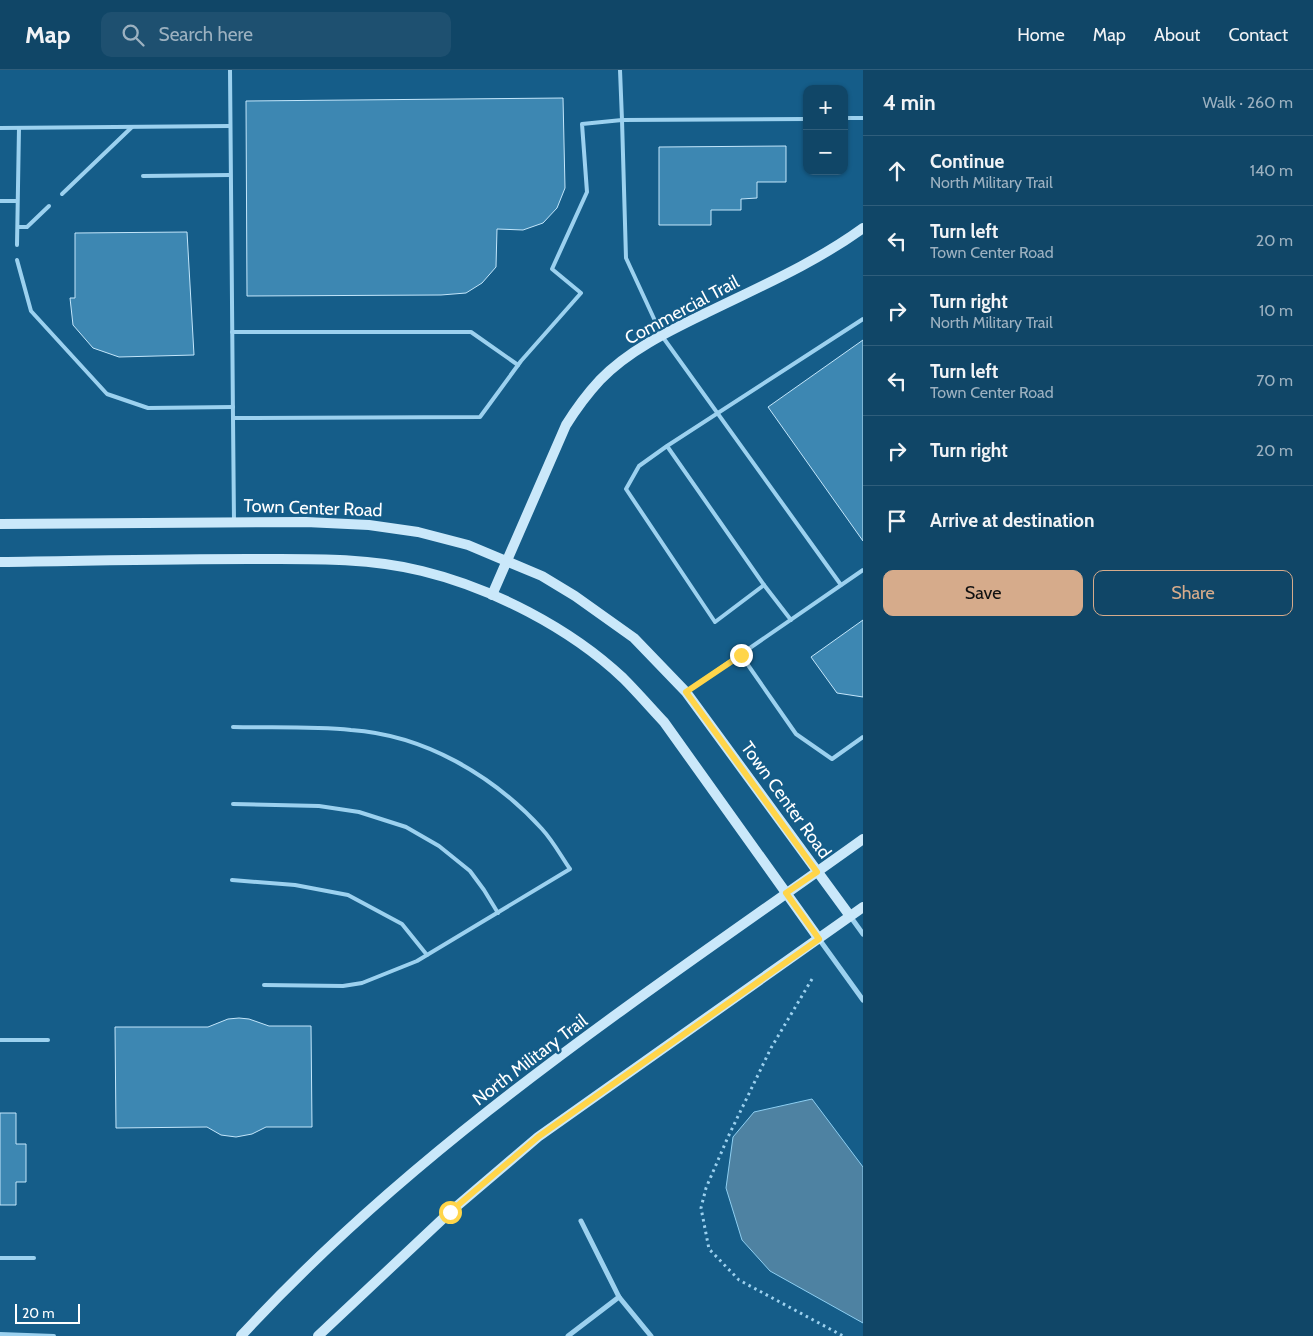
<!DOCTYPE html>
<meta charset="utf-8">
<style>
body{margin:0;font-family:Cabin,sans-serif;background:#1e5070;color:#f1f3f6}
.controls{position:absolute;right:15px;top:15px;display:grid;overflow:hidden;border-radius:10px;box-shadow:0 1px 4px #0004}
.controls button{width:45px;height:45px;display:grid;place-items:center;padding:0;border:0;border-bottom:1px solid #305e7b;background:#104667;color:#f1f3f6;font:25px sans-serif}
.scale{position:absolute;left:15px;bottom:12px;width:65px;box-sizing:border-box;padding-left:5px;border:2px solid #fff;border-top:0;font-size:14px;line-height:18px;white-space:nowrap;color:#fff;-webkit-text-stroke:4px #155d89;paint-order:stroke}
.stop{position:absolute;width:15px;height:15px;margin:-11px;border:4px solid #ffd54a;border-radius:50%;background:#fff}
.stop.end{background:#ffd54a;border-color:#fff;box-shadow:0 1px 5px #0008}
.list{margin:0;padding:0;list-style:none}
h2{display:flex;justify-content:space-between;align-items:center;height:65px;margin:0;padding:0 20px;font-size:21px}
h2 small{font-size:16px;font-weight:400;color:#9cb1c0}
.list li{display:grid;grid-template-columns:32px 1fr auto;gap:15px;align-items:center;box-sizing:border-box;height:70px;padding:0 20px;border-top:1px solid #305e7b}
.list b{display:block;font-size:19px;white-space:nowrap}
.list p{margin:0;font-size:16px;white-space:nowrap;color:#9cb1c0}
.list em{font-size:16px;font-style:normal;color:#9cb1c0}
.actions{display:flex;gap:10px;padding:15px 20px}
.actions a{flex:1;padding:11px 0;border:1px solid #d6ab8b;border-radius:10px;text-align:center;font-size:18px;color:#d6ab8b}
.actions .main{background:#d6ab8b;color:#111}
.icon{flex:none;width:28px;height:28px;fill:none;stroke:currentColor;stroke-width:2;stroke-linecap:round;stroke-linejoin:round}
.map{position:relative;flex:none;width:863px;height:1266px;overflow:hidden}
header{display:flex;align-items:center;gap:30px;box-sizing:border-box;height:70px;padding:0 25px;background:#104667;border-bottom:1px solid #305e7b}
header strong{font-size:24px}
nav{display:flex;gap:28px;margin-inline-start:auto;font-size:18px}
.search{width:350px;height:45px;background:#1e5070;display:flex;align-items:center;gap:12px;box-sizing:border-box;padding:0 18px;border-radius:10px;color:#9cb1c0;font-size:19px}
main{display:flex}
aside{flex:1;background:#104667}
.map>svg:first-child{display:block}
</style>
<header>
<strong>Map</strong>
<div class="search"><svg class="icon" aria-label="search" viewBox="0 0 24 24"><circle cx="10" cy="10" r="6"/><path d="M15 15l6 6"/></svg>Search here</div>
<nav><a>Home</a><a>Map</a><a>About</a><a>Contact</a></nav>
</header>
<main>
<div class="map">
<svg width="863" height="1266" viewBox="0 0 863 1266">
<rect width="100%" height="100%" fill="#155d89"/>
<polygon fill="#4e82a2" stroke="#8ecff2" points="812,1029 863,1097 863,1253 770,1201 742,1170 726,1118 733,1067 754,1042"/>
<g fill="#3d87b2" stroke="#c3e6fb">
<polygon points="563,28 565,118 557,138 543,153 523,160 497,159 496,197 482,213 466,223 441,225 247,226 246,31"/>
<polygon points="786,76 786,112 757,112 757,128 741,129 741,140 711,140 711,155 659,155 659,77"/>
<polygon points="187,162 194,285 119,287 93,278 73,255 70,228 75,228 75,163"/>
<polygon points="863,270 863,471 768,337"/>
<polygon points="863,550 863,627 837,623 811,587"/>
<polygon points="239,948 249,949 269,956 311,956 312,1057 266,1057 252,1064 236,1067 221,1065 207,1057 116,1058 115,957 208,957 228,949"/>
<polygon points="0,1043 16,1043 16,1074 26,1074 26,1112 16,1112 16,1135 0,1135"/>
</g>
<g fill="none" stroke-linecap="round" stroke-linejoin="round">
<polyline stroke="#9cd1ef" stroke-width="3" stroke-dasharray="2.5 4" stroke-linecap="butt" points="812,909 771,978 728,1067 706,1118 701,1138 709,1179 739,1210 843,1266"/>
<g stroke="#9cd1ef" stroke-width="4">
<polyline points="230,0 233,348"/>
<polyline points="844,48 863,48"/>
<polyline points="807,49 622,50 626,188 662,266 841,515"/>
<polyline points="0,58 230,56"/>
<polyline points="143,106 230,105"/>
<polyline points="62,124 132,57"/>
<polyline points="0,131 17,131"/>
<polyline points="18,157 27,157 49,136"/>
<polyline points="17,175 19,58"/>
<polyline points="17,190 31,241 107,324 148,338 233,337"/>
<polyline points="232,262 471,262 518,295"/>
<polyline points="667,376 764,515 715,552 626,419 639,396 667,376 863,249"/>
<polyline points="234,452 233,348 480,347 521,291 581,223 552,199 587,122 582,54 622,50 620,0"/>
<polyline points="764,515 791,550"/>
<polyline points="741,585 796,664 832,689 863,667"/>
<polyline points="686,622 863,500"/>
<path d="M233,657C272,658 312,656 351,660C424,665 493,705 542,759C553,771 561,786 570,799L417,891L362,913L343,916L264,915"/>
<polyline points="233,734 319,736 359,742 406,757 439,776 470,801 484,820 498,843"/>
<polyline points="232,810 295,815 348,825 402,854 427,885"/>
<polyline points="0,970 48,970"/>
<polyline points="0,1188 34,1188"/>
<polyline points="0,1264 54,1266"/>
</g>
<g stroke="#9cd1ef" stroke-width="5">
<polyline points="850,846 863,864"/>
<polyline points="819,869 863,930"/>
<polyline points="581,1151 619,1227 651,1266"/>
<polyline points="568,1266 619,1227"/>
</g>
<g stroke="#cae8fa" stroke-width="10">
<polyline points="0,454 306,452 369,455 418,462 468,475 542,506 575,526 634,568 686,622 850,846"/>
<path d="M0,492C83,491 166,489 249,489C305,489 367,487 422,501C492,518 570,558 623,608C637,622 650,637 664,652L819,869"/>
<path d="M492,525L566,355C576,339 587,324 600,310C629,280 669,261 706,243C759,217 815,193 863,158"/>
<path d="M241,1266C421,1070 648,923 863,769"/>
<polyline points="318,1266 450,1142 538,1067 863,837"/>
</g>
</g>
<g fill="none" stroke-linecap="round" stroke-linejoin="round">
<polyline stroke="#ffd54a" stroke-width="6" points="450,1142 538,1067 819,869 786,823 817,802 686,622 741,585"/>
</g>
<g text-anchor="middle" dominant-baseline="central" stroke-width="4.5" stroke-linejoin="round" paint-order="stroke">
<g font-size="18" fill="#fff" stroke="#155d89">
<text transform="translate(682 240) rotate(-28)">Commercial Trail</text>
<text transform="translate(313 438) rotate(2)">Town Center Road</text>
<text transform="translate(786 730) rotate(54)">Town Center Road</text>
<text transform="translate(530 990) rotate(-37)">North Military Trail</text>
</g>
</g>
</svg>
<div class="controls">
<button>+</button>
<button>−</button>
</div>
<div class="scale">20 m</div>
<div class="stop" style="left:450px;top:1142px"></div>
<div class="stop end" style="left:741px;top:585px"></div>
</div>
<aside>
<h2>4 min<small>Walk · 260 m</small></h2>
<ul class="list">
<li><svg class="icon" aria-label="ahead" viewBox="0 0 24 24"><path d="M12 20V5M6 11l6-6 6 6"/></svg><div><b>Continue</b><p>North Military Trail</p></div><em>140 m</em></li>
<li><svg class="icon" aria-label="left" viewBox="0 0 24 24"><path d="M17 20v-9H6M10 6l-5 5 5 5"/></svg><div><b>Turn left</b><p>Town Center Road</p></div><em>20 m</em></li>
<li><svg class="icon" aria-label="right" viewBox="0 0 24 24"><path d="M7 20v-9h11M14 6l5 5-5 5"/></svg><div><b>Turn right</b><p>North Military Trail</p></div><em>10 m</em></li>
<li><svg class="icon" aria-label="left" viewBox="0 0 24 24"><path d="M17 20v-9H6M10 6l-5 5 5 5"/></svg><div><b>Turn left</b><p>Town Center Road</p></div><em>70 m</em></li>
<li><svg class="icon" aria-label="right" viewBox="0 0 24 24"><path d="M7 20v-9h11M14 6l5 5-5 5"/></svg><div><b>Turn right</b></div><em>20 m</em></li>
<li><svg class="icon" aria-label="arrive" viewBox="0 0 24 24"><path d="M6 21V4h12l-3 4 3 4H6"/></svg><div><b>Arrive at destination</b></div></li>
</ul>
<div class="actions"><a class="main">Save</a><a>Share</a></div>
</aside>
</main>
